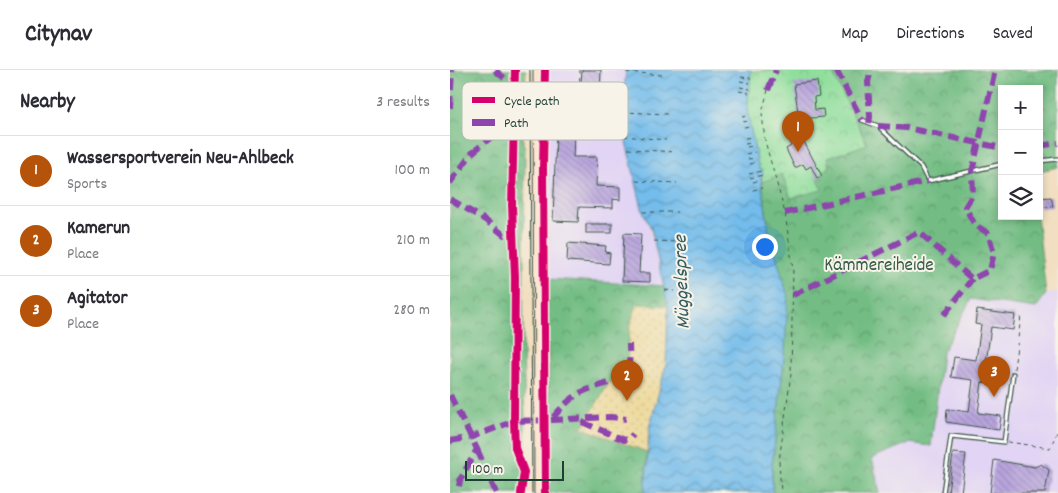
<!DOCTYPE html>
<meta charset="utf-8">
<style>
body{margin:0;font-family:Dekko,sans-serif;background:#f2f2f3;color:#2b2b33}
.controls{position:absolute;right:15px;top:15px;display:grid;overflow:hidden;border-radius:0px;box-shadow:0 2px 8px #0003}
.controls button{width:45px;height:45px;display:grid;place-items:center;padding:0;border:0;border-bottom:1px solid #e1e1e2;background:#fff;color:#2b2b33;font:25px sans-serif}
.scale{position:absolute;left:15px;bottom:12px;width:99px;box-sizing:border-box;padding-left:5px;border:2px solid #1f3d34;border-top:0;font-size:14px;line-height:18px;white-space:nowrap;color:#1f3d34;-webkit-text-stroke:4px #f7f3e8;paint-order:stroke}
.you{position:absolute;left:314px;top:176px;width:18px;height:18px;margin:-12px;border:4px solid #fff;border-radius:50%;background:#1a73e8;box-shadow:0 0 0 8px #1a73e833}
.badge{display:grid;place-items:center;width:32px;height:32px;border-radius:50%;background:#b45309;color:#fff;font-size:16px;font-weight:700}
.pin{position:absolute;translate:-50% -41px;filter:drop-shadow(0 1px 2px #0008)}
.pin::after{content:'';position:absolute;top:26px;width:18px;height:15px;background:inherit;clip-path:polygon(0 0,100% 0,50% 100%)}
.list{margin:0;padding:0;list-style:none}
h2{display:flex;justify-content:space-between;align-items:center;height:65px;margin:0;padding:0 20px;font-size:21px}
h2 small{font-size:16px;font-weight:400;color:#7c7c81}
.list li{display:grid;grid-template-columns:32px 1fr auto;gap:15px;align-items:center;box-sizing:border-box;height:70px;padding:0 20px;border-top:1px solid #e1e1e2}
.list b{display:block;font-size:19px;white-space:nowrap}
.list p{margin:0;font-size:16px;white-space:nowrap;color:#7c7c81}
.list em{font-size:16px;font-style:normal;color:#7c7c81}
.icon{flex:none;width:28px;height:28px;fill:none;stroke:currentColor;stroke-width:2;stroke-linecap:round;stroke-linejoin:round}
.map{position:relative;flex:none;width:608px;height:423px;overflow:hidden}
header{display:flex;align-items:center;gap:30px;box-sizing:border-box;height:70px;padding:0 25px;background:#fff;border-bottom:1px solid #e1e1e2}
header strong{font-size:24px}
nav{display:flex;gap:28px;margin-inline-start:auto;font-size:18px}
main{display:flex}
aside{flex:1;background:#fff}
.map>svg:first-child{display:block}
</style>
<header>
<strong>Citynav</strong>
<nav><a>Map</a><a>Directions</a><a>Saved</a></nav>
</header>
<main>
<aside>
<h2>Nearby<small>3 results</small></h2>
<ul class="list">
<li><span class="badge">1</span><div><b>Wassersportverein Neu-Ahlbeck</b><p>Sports</p></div><em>100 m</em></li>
<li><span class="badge">2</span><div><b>Kamerun</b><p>Place</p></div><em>210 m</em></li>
<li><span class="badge">3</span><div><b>Agitator</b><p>Place</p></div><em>280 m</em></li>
</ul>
</aside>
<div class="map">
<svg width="608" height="423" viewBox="0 0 608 423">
<defs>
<pattern id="forest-crowns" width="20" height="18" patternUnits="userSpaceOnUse" patternTransform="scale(1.25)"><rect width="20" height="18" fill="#73bd84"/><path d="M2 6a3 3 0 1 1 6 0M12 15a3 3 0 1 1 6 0" fill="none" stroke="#5e9b6d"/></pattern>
<pattern id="sand-dots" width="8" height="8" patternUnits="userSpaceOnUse" patternTransform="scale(1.25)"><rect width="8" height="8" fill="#eeda9e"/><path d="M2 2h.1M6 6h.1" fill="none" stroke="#ccbc89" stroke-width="1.8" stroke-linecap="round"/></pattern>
<pattern id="park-crowns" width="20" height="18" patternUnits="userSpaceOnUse" patternTransform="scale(1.25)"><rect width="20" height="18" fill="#8fde9c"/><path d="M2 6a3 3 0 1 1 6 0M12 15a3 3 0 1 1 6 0" fill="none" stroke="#7bbf87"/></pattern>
<pattern id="water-waves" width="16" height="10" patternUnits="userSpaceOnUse" patternTransform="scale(1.25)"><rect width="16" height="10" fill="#73bceb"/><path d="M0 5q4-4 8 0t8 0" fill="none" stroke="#5e9abf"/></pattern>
<pattern id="building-back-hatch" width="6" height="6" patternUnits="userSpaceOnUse" patternTransform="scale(1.25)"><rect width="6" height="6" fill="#b9a5de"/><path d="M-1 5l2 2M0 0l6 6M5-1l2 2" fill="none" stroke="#9688b5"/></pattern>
</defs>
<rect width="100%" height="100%" fill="#f7f3e8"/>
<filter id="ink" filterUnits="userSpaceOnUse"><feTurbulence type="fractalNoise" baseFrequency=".02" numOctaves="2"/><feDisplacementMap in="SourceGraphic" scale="10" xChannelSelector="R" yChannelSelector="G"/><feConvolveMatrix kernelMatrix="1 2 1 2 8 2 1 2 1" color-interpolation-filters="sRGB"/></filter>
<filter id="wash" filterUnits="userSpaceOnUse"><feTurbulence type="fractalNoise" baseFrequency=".0096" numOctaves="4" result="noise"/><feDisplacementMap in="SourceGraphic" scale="20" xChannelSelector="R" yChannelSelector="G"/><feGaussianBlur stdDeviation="1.12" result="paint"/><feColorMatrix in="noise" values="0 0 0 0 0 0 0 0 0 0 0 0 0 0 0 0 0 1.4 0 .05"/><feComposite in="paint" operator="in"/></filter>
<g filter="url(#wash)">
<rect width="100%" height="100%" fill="#f2dfc1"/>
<g fill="#e1d4f4">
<polygon points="98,0 176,0 171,51 215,216 98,209"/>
<polygon points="608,222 608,423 430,423 422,388 459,373 481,376 492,283 521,229 586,238 596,224"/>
</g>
<g fill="url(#forest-crowns)" stroke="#497d5c">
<polygon points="0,0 76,0 75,17 73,18 73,74 75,76 73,275 77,423 0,423"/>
<polygon points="381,0 608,0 608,97 589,101 589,19 552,19 552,146 587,146 596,224 586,238 521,229 492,283 481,376 459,373 422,388 430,423 323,423 322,397 335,280 338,226 319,162 312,112 332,104 341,128 371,120 368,108 374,105 373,101 380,97 377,88 417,74"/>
<polygon points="98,209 215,216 218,236 187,235 180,256 178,286 170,304 132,358 197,382 195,423 99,423"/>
</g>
<path fill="url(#sand-dots)" stroke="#868c69" d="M187,234L218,236L216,295L200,355L197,382L132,358L162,308C181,298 178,276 180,258C181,250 185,242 187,234Z"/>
<polygon fill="url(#park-crowns)" stroke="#578e68" points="381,0 417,74 377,88 379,97 373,101 374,105 368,108 372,120 341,128 332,104 312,112 312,100 309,100 297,41 301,1"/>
<polygon fill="url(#water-waves)" stroke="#497c90" points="176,0 301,0 297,41 309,100 312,100 313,105 311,108 319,162 338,226 335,280 322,397 322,423 195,423 200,355 216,295 218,236 201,158 193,142 171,51"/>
<g id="blocks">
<g fill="url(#building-back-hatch)">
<polygon points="132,0 151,0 150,27 102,24 103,18 127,19 127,15 131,15"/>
<polygon points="367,11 369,26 364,27 365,40 373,39 374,47 349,49 344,14"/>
<polygon points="112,37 140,38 140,40 150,41 149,66 124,65 123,87 147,87 146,116 170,117 170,130 163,129 163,138 129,137 128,152 103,151 106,64 102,64 103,55 110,55"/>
<polygon points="347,63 348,70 353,70 372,106 367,108 361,96 356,99 353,94 345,98 336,79 341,76 339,65"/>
<polygon points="601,127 603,136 590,138 589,128"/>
<rect x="136" y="154" width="26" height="9"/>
<polygon points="174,163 191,164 189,203 200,203 200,212 172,211"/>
<polygon points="118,173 156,176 155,182 160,183 159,194 117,191"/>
<polygon points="527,240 565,245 563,260 541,257 536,292 540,293 537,313 532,312 528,343 551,346 549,360 496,352 497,339 519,342 523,310 501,307 504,287 526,290 531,255 525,254"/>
<polygon points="503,383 516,384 511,423 498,423"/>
<polygon points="544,390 585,397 591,394 599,400 595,423 540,423"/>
</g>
</g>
</g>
<g filter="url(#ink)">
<use href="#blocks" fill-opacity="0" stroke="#3f5549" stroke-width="1"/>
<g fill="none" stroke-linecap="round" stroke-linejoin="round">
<g stroke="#3f5549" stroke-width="5.5">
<g id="service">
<polyline points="88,30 129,32"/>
<polyline points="412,50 428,56 471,97 478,111 552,94"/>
<polyline points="589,91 608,89"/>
<polyline points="493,423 501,366 554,372 563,304"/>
</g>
</g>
<g stroke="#3f5549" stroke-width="11">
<polyline id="secondary" points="88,0 89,423"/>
</g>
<g stroke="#3f5549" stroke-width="1" stroke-dasharray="4 4" stroke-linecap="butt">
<polyline points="176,2 212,5"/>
<polyline points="291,7 301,8"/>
<polyline points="290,11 300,13"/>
<polyline points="290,17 300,19"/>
<polyline points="318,20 312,43 315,71 335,143 343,199 341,304 329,391 331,423"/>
<polyline points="289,21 299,23"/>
<polyline points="129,27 130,0"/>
<polyline points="173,42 217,44"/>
<polyline points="63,46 75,37 75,20"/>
<polyline points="292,47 298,46"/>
<polyline points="293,52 299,51"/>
<polyline points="294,57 300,56"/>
<polyline points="174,66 216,70"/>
<polyline points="295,68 302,67"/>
<polyline points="295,74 303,73"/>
<polyline points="297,77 303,76"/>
<polyline points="178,79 226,82"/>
<polyline points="296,84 305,82"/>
<polyline points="298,89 306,88"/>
<polyline points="300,94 307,92"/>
<polyline points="299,104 312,101"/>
<polyline points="300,108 313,105"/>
<polyline points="186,111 227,113"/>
<polyline points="303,112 311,110"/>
<polyline points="303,120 312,118"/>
<polyline points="193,142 227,142"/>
<polyline points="204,171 229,172"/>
<polyline points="215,220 224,221"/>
<polyline points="564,299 571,246"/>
<polyline points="558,372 600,378 608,360"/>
</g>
<use href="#service" stroke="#fff" stroke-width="3"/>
<use href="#secondary" stroke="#fde4d1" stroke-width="9"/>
<polyline stroke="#1f3d34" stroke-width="1" points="80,0 82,423"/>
<g stroke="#8e44ad" stroke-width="6" stroke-dasharray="12 6" stroke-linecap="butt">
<path d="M45,0C62,16 74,20 96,20"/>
<polyline points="386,0 412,50"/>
<polyline points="318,20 326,0"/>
<polyline points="0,38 2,0"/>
<polyline points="419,53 420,47 418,12 421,0"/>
<polyline points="428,56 457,58 552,78"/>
<polyline points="589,76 608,73"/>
<polyline points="0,113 22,83 63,49"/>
<polyline points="0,129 35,150 54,165 63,166"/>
<polyline points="335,143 478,111"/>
<polyline points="343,225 469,162 522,209 540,200 544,183 538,163 525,155 515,137 523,124 522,102 545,0"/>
<polyline points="494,245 522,209"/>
<polyline points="0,325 27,379 10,410 8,423"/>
<polyline points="101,350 161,347 176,349"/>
<polyline points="132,352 174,370 179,369 183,364"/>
<path d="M0,371L22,367L64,351L101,350C110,339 119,329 132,322C144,315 169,314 177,301C181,293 179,282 179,274"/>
<polyline points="27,379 46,423"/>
</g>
<g stroke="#f7f3e8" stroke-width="11">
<g id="cycleway">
<polyline points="65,0 62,135 65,207 64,351 65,378 74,402 71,423"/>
<polyline points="95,0 93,97 95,423"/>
</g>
</g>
<use href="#cycleway" stroke="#d6006c" stroke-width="8"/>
</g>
</g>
<g text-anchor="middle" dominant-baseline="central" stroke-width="4" stroke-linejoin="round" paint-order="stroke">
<g font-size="19" fill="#355d49" stroke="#f7f3e8">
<text x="429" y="196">Kämmereiheide</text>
</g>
<g font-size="20" font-style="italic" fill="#345d62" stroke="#f7f3e8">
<text transform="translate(233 212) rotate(-92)">Müggelspree</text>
</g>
</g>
<rect x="12" y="12" width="166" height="58" rx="8" fill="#f7f3e8" stroke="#b6bcb2" stroke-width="1"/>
<rect x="22" y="27" width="23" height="6" fill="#d6006c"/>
<rect x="22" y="49" width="23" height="7" fill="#8e44ad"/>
<g font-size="14" fill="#1f3d34">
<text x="54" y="35">Cycle path</text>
<text x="54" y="57">Path</text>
</g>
</svg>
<div class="controls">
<button>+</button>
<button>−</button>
<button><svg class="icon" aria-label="layers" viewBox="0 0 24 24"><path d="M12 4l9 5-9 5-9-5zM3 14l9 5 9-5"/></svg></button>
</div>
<div class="scale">100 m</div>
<div class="you"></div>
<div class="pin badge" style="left:348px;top:82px">1</div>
<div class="pin badge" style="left:177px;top:331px">2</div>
<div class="pin badge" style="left:544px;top:327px">3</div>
</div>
</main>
